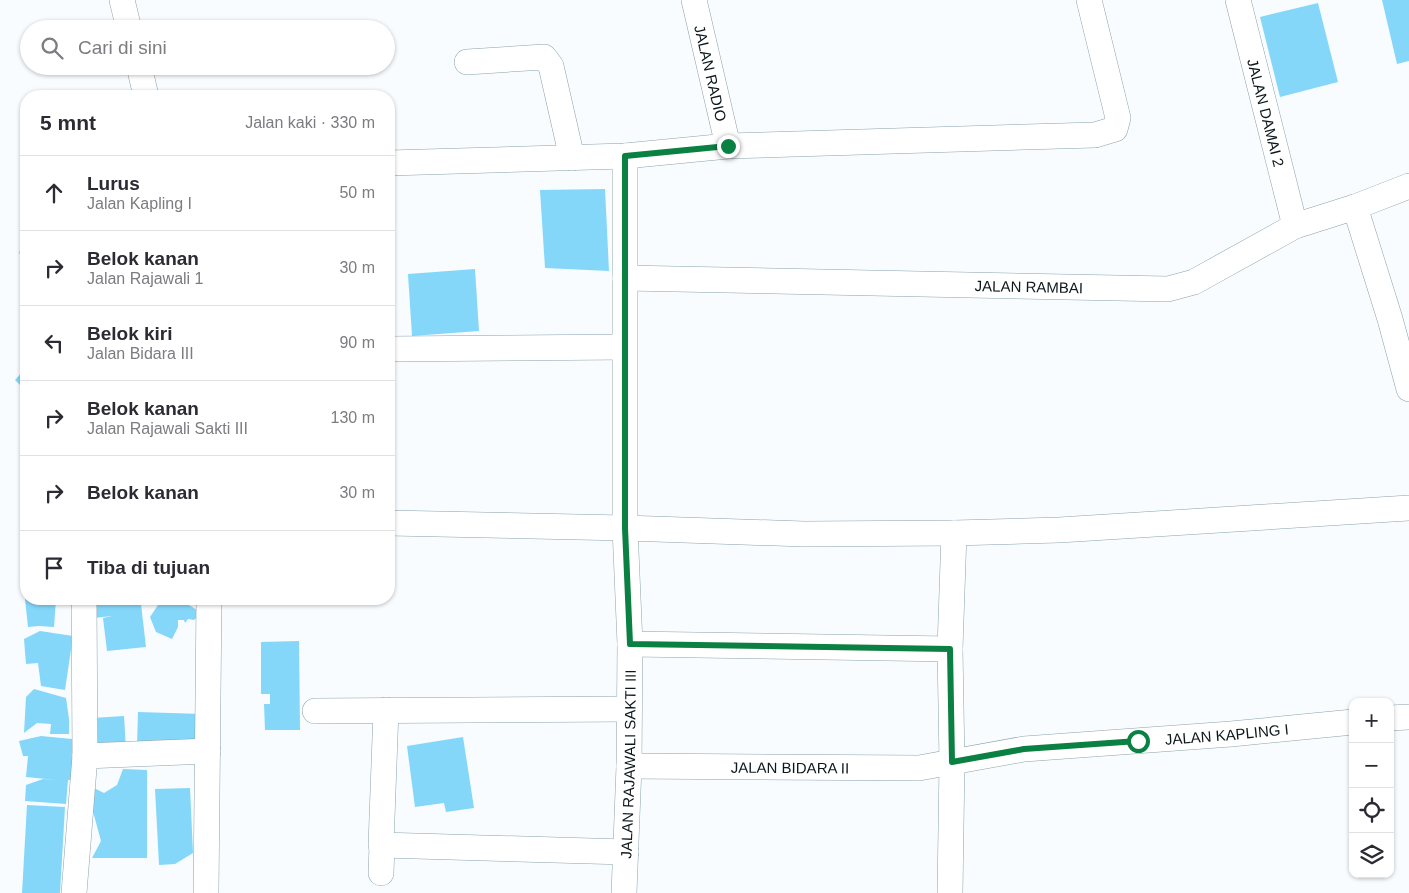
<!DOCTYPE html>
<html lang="id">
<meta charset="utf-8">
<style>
body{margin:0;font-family:Arial,sans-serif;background:#f2f2f3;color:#2b2b33}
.controls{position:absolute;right:15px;bottom:15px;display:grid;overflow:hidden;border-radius:10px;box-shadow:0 1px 4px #0004}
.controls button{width:45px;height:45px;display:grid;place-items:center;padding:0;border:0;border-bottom:1px solid #e1e1e2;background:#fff;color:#2b2b33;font:25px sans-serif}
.stop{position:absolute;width:15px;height:15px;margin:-11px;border:4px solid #0b8043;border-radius:50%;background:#fff}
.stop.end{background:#0b8043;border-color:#fff;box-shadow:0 1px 5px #0008}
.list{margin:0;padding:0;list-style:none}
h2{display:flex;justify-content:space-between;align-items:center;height:65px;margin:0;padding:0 20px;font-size:21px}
h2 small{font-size:16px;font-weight:400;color:#7c7c81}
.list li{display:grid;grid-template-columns:32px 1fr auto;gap:15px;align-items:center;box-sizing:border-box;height:75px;padding:0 20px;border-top:1px solid #e1e1e2}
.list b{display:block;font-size:19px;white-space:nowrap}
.list p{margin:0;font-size:16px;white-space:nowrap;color:#7c7c81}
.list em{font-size:16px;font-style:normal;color:#7c7c81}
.icon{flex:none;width:28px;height:28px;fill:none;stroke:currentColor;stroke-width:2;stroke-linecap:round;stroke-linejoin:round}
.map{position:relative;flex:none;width:1409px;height:893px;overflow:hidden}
.search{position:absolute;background:#fff;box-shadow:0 1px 4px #0004;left:20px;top:20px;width:375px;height:55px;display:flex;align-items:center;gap:12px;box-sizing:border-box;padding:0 18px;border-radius:28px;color:#7c7c81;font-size:19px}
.panel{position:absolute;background:#fff;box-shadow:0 1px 4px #0004;left:20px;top:90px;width:375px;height:515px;border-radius:20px}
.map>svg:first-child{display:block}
</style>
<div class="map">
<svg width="1409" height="893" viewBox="0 0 1409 893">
<rect width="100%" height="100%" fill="#f8fcff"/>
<g fill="#84d7f9">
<polygon points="1382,0 1409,0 1409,61 1397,64"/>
<polygon points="1318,3 1338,82 1280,97 1260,17"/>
<polygon points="605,189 609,271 545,268 540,190"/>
<polygon points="26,236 26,260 19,253"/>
<polygon points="475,269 479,331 412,336 408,274"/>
<polygon points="24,370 26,370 26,389 24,389 15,380"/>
<polygon points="26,424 26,439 22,425"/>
<polygon points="25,492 26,492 26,527 22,527"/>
<polygon points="25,599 56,599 54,627 39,626 28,627"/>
<polygon points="124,599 133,599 133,605 141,604 146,647 107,651 103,618 112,616 94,618 92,603"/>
<polygon points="162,599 179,599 202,613 194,620 188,619 185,623 184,620 178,620 178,627 172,639 156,632 150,617"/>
<polygon points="40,631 73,636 65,690 41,686 38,663 26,664 24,639"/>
<polygon points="299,641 300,730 265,730 264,704 270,704 270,694 261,694 261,642"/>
<polygon points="34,689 66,698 69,719 69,734 50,734 51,724 37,723 24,733 26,697"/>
<polygon points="138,712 203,714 203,746 137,745"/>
<polygon points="124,716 126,749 94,751 92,718"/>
<polygon points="41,736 72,739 72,745 78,746 76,781 68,780 66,804 25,801 26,785 43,779 56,780 26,777 28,756 23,756 19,741"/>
<polygon points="463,737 474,808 446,812 444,803 415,807 407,746"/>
<polygon points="123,769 147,770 147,858 92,858 101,841 89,797 94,788 104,793 117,785"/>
<polygon points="190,788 193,853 175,864 159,865 155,789"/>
<polygon points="27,805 65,807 60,893 22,893"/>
</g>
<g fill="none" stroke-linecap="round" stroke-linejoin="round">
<g stroke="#8ca3ad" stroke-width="26">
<g id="minor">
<polyline points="122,0 129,29"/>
<path id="s1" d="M694,0L728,146"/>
<path id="s2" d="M1238,0L1295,226"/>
<polyline points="467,62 544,57 551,66 572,158"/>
<polyline points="139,66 146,96"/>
<polyline points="389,163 625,156 728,146 1095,135 1115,129 1118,118 1089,0"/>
<polyline points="1355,207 1390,319 1409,389"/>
<path id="s3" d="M625,278L1168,289L1194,282L1295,226L1355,207L1409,186"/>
<polyline points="389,349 624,347"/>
<polyline points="389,523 625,528 804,534 954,533 1059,530 1409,508"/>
<polyline points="630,644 950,649"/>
<polyline points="386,710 381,845 626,852"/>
<polyline points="315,711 629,709"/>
<polyline points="1390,718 1409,717"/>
<polyline points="85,756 208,751"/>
<path id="s4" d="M629,766L919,768L1024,749L1231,734L1353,722"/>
<polyline points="381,873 382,845"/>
<polyline points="74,893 85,756 84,599"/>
<polyline points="206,893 209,599"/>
<path id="s5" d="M624,893L629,766L630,644L625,528V156"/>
<polyline points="950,893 952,762 950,649 954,533"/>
</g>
</g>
<use href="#minor" stroke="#fff" stroke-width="25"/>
</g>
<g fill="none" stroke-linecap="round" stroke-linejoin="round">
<polyline stroke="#0b8043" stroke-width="6" points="728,146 625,156 625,528 630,644 950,649 952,762 1024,749 1138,741"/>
</g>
<g text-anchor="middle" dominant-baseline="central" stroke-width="4" stroke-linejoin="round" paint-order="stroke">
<g font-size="15" fill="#0e171a" stroke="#fff">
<text stroke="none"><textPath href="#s1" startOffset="75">JALAN RADIO</textPath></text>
<text stroke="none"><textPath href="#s2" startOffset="116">JALAN DAMAI 2</textPath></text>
<text stroke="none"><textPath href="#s3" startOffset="404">JALAN RAMBAI</textPath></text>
<text stroke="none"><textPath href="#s4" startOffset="600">JALAN KAPLING I</textPath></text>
<text stroke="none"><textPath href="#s5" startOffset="129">JALAN RAJAWALI SAKTI III</textPath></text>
<text stroke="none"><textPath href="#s4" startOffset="161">JALAN BIDARA II</textPath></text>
</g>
</g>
</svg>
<div class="controls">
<button>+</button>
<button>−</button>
<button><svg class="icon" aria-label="locate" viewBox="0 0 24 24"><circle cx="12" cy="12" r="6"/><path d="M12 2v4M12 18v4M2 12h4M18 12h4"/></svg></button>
<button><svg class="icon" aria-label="layers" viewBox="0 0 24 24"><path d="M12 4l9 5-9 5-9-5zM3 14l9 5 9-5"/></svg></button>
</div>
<div class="stop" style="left:1138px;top:741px"></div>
<div class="stop end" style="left:728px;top:146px"></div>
<div class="search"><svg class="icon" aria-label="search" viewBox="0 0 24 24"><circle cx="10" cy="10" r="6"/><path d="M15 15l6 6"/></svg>Cari di sini</div>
<section class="panel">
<h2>5 mnt<small>Jalan kaki · 330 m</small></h2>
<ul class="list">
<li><svg class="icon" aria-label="ahead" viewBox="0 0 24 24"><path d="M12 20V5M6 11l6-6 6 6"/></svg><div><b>Lurus</b><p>Jalan Kapling I</p></div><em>50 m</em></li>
<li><svg class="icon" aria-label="right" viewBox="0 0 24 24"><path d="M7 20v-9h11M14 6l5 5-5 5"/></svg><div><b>Belok kanan</b><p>Jalan Rajawali 1</p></div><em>30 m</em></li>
<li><svg class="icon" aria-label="left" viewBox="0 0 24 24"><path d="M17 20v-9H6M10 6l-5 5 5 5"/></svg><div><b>Belok kiri</b><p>Jalan Bidara III</p></div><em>90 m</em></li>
<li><svg class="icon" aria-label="right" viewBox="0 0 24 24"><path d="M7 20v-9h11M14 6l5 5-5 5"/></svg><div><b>Belok kanan</b><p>Jalan Rajawali Sakti III</p></div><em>130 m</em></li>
<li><svg class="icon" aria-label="right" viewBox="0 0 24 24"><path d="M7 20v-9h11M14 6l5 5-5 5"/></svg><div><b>Belok kanan</b></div><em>30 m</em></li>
<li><svg class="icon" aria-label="arrive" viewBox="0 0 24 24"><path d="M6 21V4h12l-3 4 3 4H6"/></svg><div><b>Tiba di tujuan</b></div></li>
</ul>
</section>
</div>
